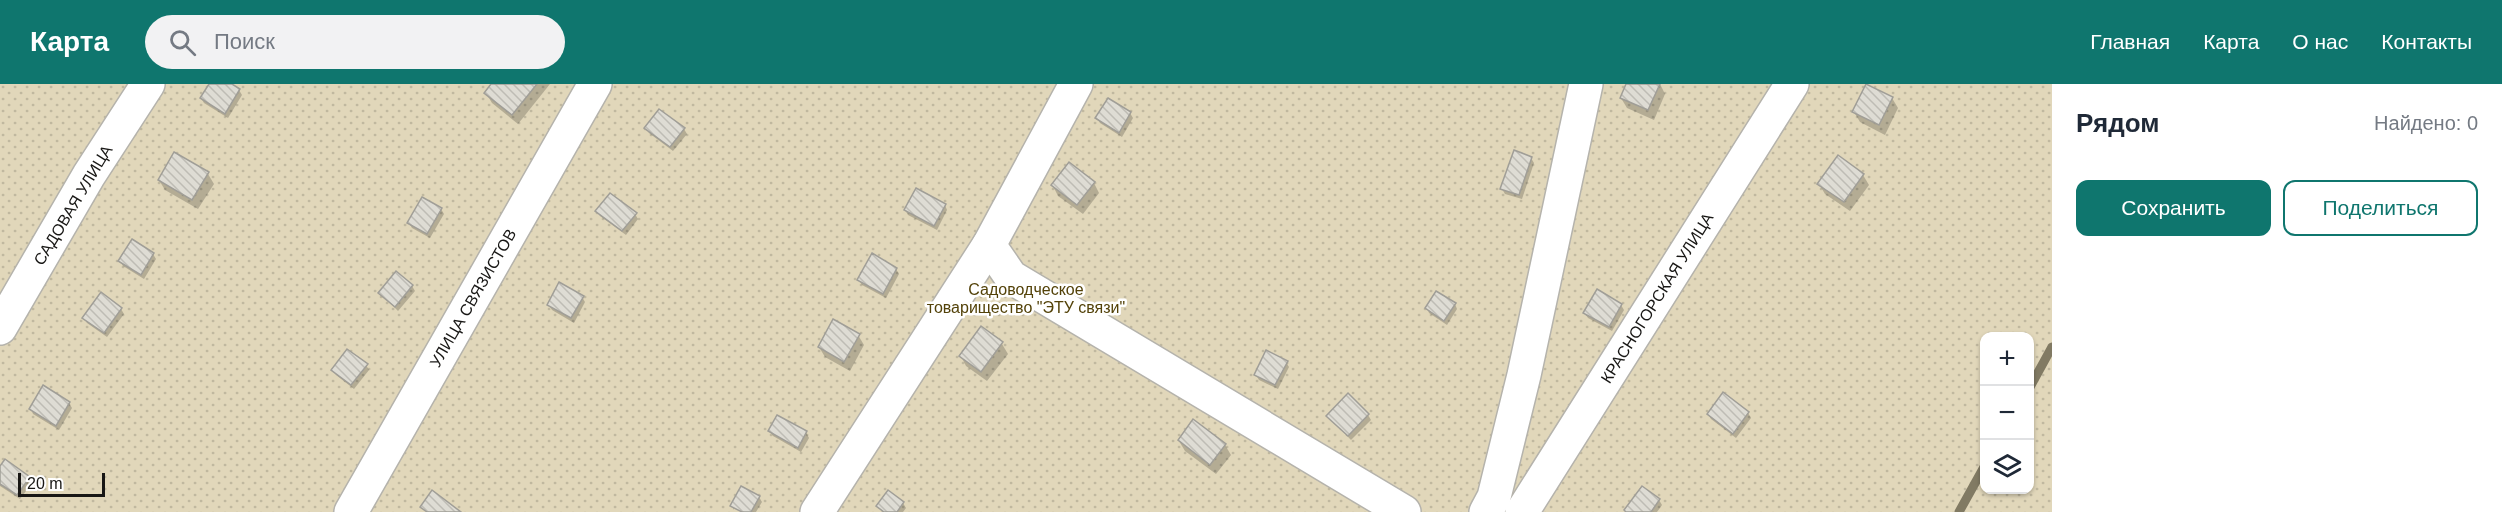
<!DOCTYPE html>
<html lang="ru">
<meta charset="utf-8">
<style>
body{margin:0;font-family:Helvetica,sans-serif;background:#f2f2f3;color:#1f2937}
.controls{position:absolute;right:18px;bottom:18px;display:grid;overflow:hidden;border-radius:12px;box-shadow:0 2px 4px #0004}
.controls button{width:54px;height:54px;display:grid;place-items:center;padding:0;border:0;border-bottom:2px solid #e0e1e3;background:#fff;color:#1f2937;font:30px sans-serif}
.scale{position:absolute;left:18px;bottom:15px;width:87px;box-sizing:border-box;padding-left:6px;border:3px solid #181715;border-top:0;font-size:16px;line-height:21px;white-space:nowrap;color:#181715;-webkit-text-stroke:4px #fff;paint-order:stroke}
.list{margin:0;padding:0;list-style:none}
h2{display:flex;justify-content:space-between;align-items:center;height:78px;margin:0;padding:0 24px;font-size:26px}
h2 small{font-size:20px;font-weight:400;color:#747a83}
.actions{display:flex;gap:12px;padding:18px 24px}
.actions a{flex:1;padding:14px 0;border:2px solid #0f766e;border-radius:12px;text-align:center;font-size:21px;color:#0f766e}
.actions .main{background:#0f766e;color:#fff}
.icon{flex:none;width:33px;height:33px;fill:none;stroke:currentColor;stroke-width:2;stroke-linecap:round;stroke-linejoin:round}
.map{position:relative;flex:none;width:2052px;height:428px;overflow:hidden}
header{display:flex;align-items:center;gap:36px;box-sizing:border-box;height:84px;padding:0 30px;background:#0f766e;color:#fff}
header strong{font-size:28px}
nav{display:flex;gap:33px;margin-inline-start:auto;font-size:21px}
.search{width:420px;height:54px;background:#f2f2f3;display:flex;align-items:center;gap:15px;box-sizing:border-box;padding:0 21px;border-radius:33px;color:#747a83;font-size:22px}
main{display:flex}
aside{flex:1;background:#fff}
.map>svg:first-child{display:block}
</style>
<header>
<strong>Карта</strong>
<div class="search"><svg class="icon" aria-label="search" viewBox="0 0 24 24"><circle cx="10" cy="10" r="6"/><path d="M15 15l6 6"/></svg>Поиск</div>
<nav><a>Главная</a><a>Карта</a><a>О нас</a><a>Контакты</a></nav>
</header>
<main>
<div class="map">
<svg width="2052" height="428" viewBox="0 0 2052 428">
<defs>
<pattern id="park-dots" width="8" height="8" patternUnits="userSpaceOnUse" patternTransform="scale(1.5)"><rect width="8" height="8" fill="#e1d7ba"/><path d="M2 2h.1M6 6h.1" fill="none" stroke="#c0b89f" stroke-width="1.8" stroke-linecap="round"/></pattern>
<pattern id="building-back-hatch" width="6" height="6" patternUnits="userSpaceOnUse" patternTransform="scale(1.5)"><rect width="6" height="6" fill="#dedcd4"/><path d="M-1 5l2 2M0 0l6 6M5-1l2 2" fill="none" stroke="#bebcb5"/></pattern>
</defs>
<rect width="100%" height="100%" fill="#fbf8f1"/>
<path fill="url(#park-dots)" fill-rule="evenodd" d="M0,0H2052V428H0ZM1984,252H2030V406H1984Z"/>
<g fill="#0003">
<polygon points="210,0 229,0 239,6 242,11 228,34 204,19 201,14"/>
<polygon points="493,0 550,0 518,40 492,19 486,9"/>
<polygon points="1627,0 1660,0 1665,10 1654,36 1627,24 1621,14"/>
<polygon points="1892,14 1898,24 1885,51 1860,38 1854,28"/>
<polygon points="1130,29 1133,34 1122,53 1100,39 1097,34"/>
<polygon points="646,44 684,45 687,50 673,67 649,49"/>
<polygon points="1531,74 1534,79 1522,115 1505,110 1502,105"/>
<polygon points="208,90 214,100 198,125 165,106 159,96"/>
<polygon points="1863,91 1869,101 1850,127 1825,110 1819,100"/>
<polygon points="1094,99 1099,109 1083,130 1058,112 1053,102"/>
<polygon points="945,121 947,126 937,146 908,131 905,126"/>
<polygon points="441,125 444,130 430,154 412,144 409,139"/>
<polygon points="597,127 635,130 638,135 626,151 600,132"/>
<polygon points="153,170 156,175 144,195 123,182 120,177"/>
<polygon points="896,185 899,190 886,214 862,201 859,196"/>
<polygon points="412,202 415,207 398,227 380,209"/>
<polygon points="582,213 585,218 574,239 552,226 549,221"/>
<polygon points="1455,220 1457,225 1447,241 1429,229 1427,224"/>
<polygon points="1621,221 1624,226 1612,247 1588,234 1585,229"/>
<polygon points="121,225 124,230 107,253 87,239 84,234"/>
<polygon points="858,251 864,261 850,287 825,273 819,263"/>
<polygon points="1002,260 1008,270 987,297 966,282 961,272"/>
<polygon points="1286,278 1289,283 1278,305 1259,296 1256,291"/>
<polygon points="366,281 369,286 354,305 336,291 333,286"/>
<polygon points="69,319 72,324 59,346 33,330 31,325"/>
<polygon points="1748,329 1751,334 1736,354 1711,335 1708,330"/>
<polygon points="1368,331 1371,336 1351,356 1328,332"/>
<polygon points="770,347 806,348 809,354 801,368 773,352"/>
<polygon points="1179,357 1225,361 1231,371 1216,390 1185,367"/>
<polygon points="0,385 29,394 32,399 20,415 0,402"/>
<polygon points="759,413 762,418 756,428 745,428 734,422 734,426 732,422"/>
<polygon points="1659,416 1662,421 1657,428 1626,428"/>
<polygon points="903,419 906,424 903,428 882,428 878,422"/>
</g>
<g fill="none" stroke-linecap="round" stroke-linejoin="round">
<g stroke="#817a63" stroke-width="9">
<polyline points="2030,303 2052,263"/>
<polyline points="1959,428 1984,383"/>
</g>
</g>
<g fill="url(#building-back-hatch)" stroke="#a09e97" stroke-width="1.5">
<polygon points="209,0 232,0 240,5 225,30 200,14"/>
<polygon points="491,0 537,0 512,31 484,9"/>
<polygon points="1626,0 1660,0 1648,26 1620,14"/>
<polygon points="1866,0 1893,13 1879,41 1852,28"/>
<polygon points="1108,14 1131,28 1119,49 1095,34"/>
<polygon points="659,25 685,44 670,63 644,44"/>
<polygon points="1514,66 1532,73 1519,111 1500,105"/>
<polygon points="174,68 209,88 192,116 158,96"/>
<polygon points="1838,71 1864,90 1844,118 1817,100"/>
<polygon points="1069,78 1095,98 1077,121 1051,101"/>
<polygon points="916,104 946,120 934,142 904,126"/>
<polygon points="610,109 637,129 622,147 595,127"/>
<polygon points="422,113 442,124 427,150 407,139"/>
<polygon points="132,155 154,169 141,191 118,177"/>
<polygon points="872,169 897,184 883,210 857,196"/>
<polygon points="396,187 413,201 395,223 378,209"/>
<polygon points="559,198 584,212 571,234 547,221"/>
<polygon points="1597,205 1622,220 1609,243 1583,229"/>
<polygon points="1436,207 1456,219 1444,237 1425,224"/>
<polygon points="101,208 122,224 104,249 82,234"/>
<polygon points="833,235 860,250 844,278 818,263"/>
<polygon points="981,242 1003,258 981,288 959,272"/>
<polygon points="347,265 368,280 351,301 331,286"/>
<polygon points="1266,266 1288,277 1275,301 1254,291"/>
<polygon points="43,301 70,318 56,342 29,325"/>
<polygon points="1723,308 1749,328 1733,350 1707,330"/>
<polygon points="1348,309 1369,330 1348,352 1326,332"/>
<polygon points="777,331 807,347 798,364 768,347"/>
<polygon points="1193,335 1226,360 1210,381 1178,356"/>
<polygon points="5,375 30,393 17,411 0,400 0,382"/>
<polygon points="741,402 760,412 751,428 742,428 730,422"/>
<polygon points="1642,402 1660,415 1651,428 1626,428 1624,426"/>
<polygon points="432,406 461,428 427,428 420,423"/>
<polygon points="888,406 904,418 897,428 884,428 876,422"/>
</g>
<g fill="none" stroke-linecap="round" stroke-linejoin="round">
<g stroke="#b5b3ac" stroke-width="36">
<g id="minor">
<polyline points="989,161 1011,193 1404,428"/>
<polyline points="0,244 89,91 148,0"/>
<polyline points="351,428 595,0"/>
<polyline points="817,428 989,161 1076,0"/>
<polyline points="1486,428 1494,413 1524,291 1586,0"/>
<polyline points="1522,428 1792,0"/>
</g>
</g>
<use href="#minor" stroke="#fff" stroke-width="33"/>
</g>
<g text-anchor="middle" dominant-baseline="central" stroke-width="5" stroke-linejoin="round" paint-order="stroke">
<g font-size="16" fill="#181715" stroke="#fff">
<text transform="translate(73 121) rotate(-59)">САДОВАЯ УЛИЦА</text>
<text transform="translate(473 214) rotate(-60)">УЛИЦА СВЯЗИСТОВ</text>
<text transform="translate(1657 214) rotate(-58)">КРАСНОГОРСКАЯ УЛИЦА</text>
</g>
<g font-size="16" fill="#534209" stroke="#fff">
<text x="1026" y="205">Садоводческое<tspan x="1026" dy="18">товарищество "ЭТУ связи"</tspan></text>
</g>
</g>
</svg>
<div class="controls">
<button>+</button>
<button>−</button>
<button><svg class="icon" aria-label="layers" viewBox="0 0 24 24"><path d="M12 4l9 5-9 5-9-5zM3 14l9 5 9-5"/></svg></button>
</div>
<div class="scale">20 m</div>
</div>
<aside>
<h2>Рядом<small>Найдено: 0</small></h2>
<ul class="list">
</ul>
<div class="actions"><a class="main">Сохранить</a><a>Поделиться</a></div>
</aside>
</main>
